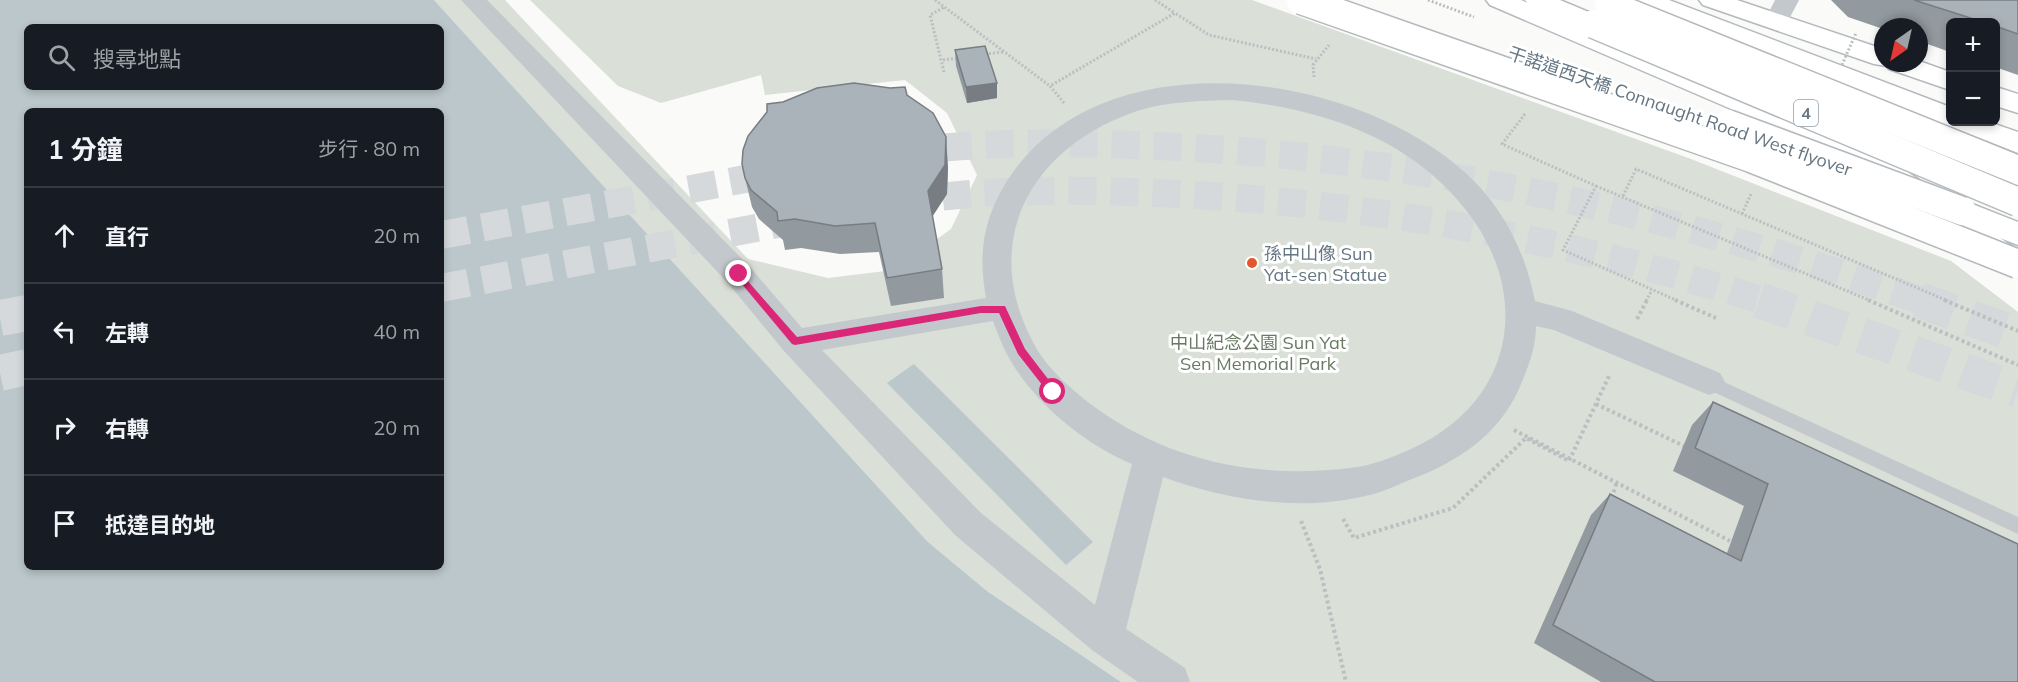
<!DOCTYPE html>
<html lang="zh-TW">
<meta charset="utf-8">
<style>
body{margin:0;font-family:Mulish,"Noto Sans TC",sans-serif;background:#20242c;color:#f1f3f6}
.controls{position:absolute;right:18px;top:18px;display:grid;overflow:hidden;border-radius:9px;box-shadow:0 3px 9px #0003}
.controls button{width:54px;height:54px;display:grid;place-items:center;padding:0;border:0;border-bottom:2px solid #363941;background:#171b24;color:#f1f3f6;font:30px sans-serif}
.compass{position:absolute;left:1874px;top:18px;width:54px;height:54px;border-radius:50%;background:#171b24;box-shadow:0 3px 9px #0003;rotate:214deg}
.stop{position:absolute;width:18px;height:18px;margin:-14px;border:4px solid #db2777;border-radius:50%;background:#fff}
.stop.end{background:#db2777;border-color:#fff;box-shadow:0 2px 6px #0008}
.list{margin:0;padding:0;list-style:none}
h2{display:flex;justify-content:space-between;align-items:center;height:78px;margin:0;padding:0 24px;font-size:26px}
h2 small{font-size:20px;font-weight:400;color:#9ea1a6}
.list li{display:grid;grid-template-columns:39px 1fr auto;gap:18px;align-items:center;box-sizing:border-box;height:96px;padding:0 24px;border-top:2px solid #363941}
.list b{display:block;font-size:22px;white-space:nowrap}
.list em{font-size:20px;font-style:normal;color:#9ea1a6}
.icon{flex:none;width:33px;height:33px;fill:none;stroke:currentColor;stroke-width:2;stroke-linecap:round;stroke-linejoin:round}
.map{position:relative;flex:none;width:2018px;height:682px;overflow:hidden}
.search{position:absolute;background:#171b24;box-shadow:0 3px 9px #0003;left:24px;top:24px;width:420px;height:66px;display:flex;align-items:center;gap:15px;box-sizing:border-box;padding:0 21px;border-radius:9px;color:#9ea1a6;font-size:22px}
.panel{position:absolute;background:#171b24;box-shadow:0 3px 9px #0003;left:24px;top:108px;width:420px;height:462px;border-radius:9px}
.map>svg:first-child{display:block}
</style>
<div class="map">
<svg width="2018" height="682" viewBox="0 0 2018 682">
<rect width="100%" height="100%" fill="#fafaf8"/>
<polygon fill="#dadfd7" points="434,0 505,0 748,259 828,278 894,270 951,229 977,175 947,113 905,80 765,95 761,75 661,103 618,86 530,0 1252,0 1691,159 1951,261 2018,312 2018,682 1121,682 987,591 928,542"/>
<g fill="#bbc7cb" fill-rule="evenodd">
<path d="M0,0H434L928,542L987,591L1121,682H0ZM27,27H441V87H27ZM27,111H441V567H27Z"/>
<polygon points="914,364 1093,542 1066,565 887,383"/>
</g>
<g fill="none" stroke-linecap="round" stroke-linejoin="round">
<g stroke="#d5d9db" stroke-width="28" stroke-dasharray="28 14" stroke-linecap="butt">
<path d="M902,152C987,141 1072,142 1158,146C1420,157 1676,214 1923,301"/>
<path d="M901,202C992,188 1085,189 1177,194C1376,204 1574,241 1764,301"/>
<polyline points="441,235 789,171"/>
<polyline points="441,288 809,218"/>
</g>
<g stroke="#d5d9db" stroke-width="36" stroke-dasharray="36 18" stroke-linecap="butt">
<polyline points="1759,300 2018,390"/>
<polyline points="1919,300 2018,335"/>
<polyline points="0,318 27,313"/>
<polyline points="0,373 27,367"/>
</g>
<g stroke="#b3babf" stroke-width="3">
<g id="secondary">
<polygon points="1699,0 1737,0 1883,49 1883,63 1919,63 1919,61 1950,72 1950,90 1889,69 1886,66 1874,64 1703,5"/>
<polygon points="1996,87 2018,94 2018,113 1996,106"/>
</g>
</g>
<g stroke="#b5babe" stroke-width="3">
<g id="primary">
<polygon points="1486,0 1521,0 1835,131 1905,170 2013,247 2018,255 2013,263 2002,267 1991,263 1885,184 1815,145 1490,5"/>
<polygon points="1633,0 1669,0 1950,107 1950,122 1989,122 2018,132 2018,153 1637,5"/>
</g>
</g>
<g stroke="#b4b9bd" stroke-width="3">
<g id="highway">
<polygon points="1525,0 1560,0 1603,18 1607,24 1603,30 1594,32 1585,30 1529,5"/>
<polygon points="1962,200 2018,222 2018,245 1951,219 1947,211 1951,203"/>
</g>
</g>
<g stroke="#bbbfc2" stroke-width="3" stroke-dasharray="2 2" stroke-linecap="butt">
<polyline points="935,0 1050,86"/>
<polyline points="1155,0 1175,13"/>
<polyline points="1428,0 1474,17"/>
<polyline points="985,54 1004,52"/>
<polyline points="943,60 959,58"/>
<polyline points="944,72 930,15 945,7"/>
<polyline points="1314,77 1313,65 1329,45"/>
<polyline points="1064,103 1050,86 1175,13 1209,35 1316,59"/>
<polyline points="1525,114 1502,144 1596,186 1563,250 1678,301"/>
<polyline points="1596,186 1871,301"/>
<polyline points="1623,196 1636,169 1948,301"/>
<polyline points="1742,214 1751,194"/>
<polyline points="1646,301 1652,290"/>
</g>
<g stroke="#bbbfc2" stroke-width="4" stroke-dasharray="3 3" stroke-linecap="butt">
<polyline points="1675,300 1716,318"/>
<polyline points="1868,300 2018,365"/>
<polyline points="1944,300 2018,331"/>
<polyline points="1637,319 1647,300"/>
<polyline points="1596,404 1684,446"/>
<polyline points="1612,498 1617,481"/>
<polyline points="1343,519 1354,538 1453,508 1526,438 1569,461 1610,374"/>
<polyline points="1301,521 1320,569 1346,682"/>
</g>
<polygon fill="#c3c8cc" fill-rule="evenodd" points="1709,375 2018,517 2018,534 1703,387 1701,382 1703,377"/>
<g fill="#c3c8cc" fill-rule="evenodd">
<path d="M461,0H487L750,267L802,328L986,298C978,253 983,220 1007,181C1101,33 1361,70 1472,179C1506,213 1526,255 1535,301L1572,311L1720,373L1725,382L1720,391L1709,395L1554,330L1536,326C1536,349 1527,370 1518,391C1497,436 1457,462 1412,479C1397,485 1381,493 1365,496C1299,512 1226,500 1163,477L1126,629L1185,668L1190,682H1138L1092,650L955,535L784,351L728,283ZM1232,100C1314,108 1397,133 1454,196C1534,282 1522,400 1409,450C1390,458 1371,466 1350,468C1259,479 1171,462 1096,408C1073,391 1047,369 1034,344C978,241 1031,147 1137,111C1167,101 1201,101 1232,100ZM993,321C999,337 1005,353 1015,368C1042,409 1087,445 1132,464L1095,605L981,513L822,350Z"/>
<polygon points="1775,0 1799,0 1785,27 1776,30 1767,27 1764,22"/>
</g>
<use href="#secondary" fill="#fff" fill-rule="evenodd"/>
<use href="#primary" fill="#fff" fill-rule="evenodd"/>
<use href="#highway" fill="#fff" fill-rule="evenodd"/>
<g stroke="#b4b9bd" stroke-width="31" stroke-linecap="butt">
<g id="highway-bridge">
<polyline points="1301,0 1751,158 2018,264"/>
<polyline points="1609,5 2018,170"/>
<polyline points="1594,24 2018,202"/>
<polyline points="1728,124 1962,211"/>
</g>
</g>
<polyline stroke="#bbbfc2" stroke-width="3" stroke-dasharray="2 2" stroke-linecap="butt" points="1842,65 1856,33"/>
<polyline stroke="#bbbfc2" stroke-width="4" stroke-dasharray="3 3" stroke-linecap="butt" points="1514,430 1730,541"/>
<use href="#highway-bridge" stroke="#fff" stroke-width="28"/>
</g>
<g fill="#929a9f">
<polygon points="1831,0 2018,0 2018,75 1995,67 1995,22 1950,22 1950,52 1919,41 1919,27 1883,27 1883,29 1848,17"/>
<polygon points="955,50 997,83 997,98 967,103 956,66"/>
<polygon points="948,167 947,194 932,217 942,269 944,298 891,306 879,252 840,254 801,248 785,250 783,240 759,219 752,207 745,178"/>
<polygon points="1713,402 2018,682 1601,682 1534,643 1591,515 1610,494 1727,553 1744,506 1673,471 1692,425"/>
</g>
<g fill="#777d82">
<polygon points="997,83 997,98 967,103 966,87"/>
<polygon points="946,137 948,167 947,194 930,220 928,191"/>
</g>
<g fill="#aab3b9" stroke="#777d82" stroke-width="1.5">
<polygon points="1914,0 2018,0 2018,34 1995,26 1995,22 1983,22"/>
<polygon points="985,46 997,83 966,87 955,50"/>
<polygon points="854,83 890,88 905,87 907,95 933,113 946,137 945,165 928,191 942,269 887,278 875,223 835,226 795,219 778,221 777,212 751,190 745,178 742,164 743,150 748,136 767,112 767,104 783,102 817,88"/>
<polygon points="1713,402 2018,544 2018,682 1655,682 1553,625 1610,494 1741,561 1768,484 1695,448"/>
</g>
<polygon fill="#db2777" points="739,271 797,337 981,306 1005,306 1025,349 1058,392 1057,395 1050,395 1018,354 999,313 981,313 795,345 792,344 736,277 736,272"/>
<circle fill="#e4572e" stroke="#fff" stroke-width="2" cx="1252" cy="263" r="6"/>
<g text-anchor="middle" dominant-baseline="central" stroke-width="6" stroke-linejoin="round" paint-order="stroke">
<rect fill="#fff" stroke="#939fa8" stroke-width="1.5" x="1794" y="100" width="24" height="26" rx="4.5"/>
<g font-size="16" font-weight="bold" fill="#657683">
<text x="1806" y="113">4</text>
</g>
<g font-size="18" fill="#657683" stroke="#fff">
<text transform="translate(1680 111) rotate(19)">干諾道西天橋 Connaught Road West flyover</text>
</g>
<g font-size="18" fill="#657683" stroke="#fff" text-anchor="start">
<text x="1264" y="253">孫中山像 Sun<tspan x="1264" dy="21">Yat-sen Statue</tspan></text>
</g>
<g font-size="18" fill="#687a64" stroke="#fff">
<text x="1258" y="342">中山紀念公園 Sun Yat<tspan x="1258" dy="21">Sen Memorial Park</tspan></text>
</g>
</g>
</svg>
<div class="controls">
<button>+</button>
<button>−</button>
</div>
<svg class="compass" viewBox="-18 -18 36 36"><path d="M0-13l5 13h-10z" fill="#e53935"/><path d="M0 13l5-13h-10z" fill="#9ea1a6"/></svg>
<div class="stop" style="left:1053px;top:392px"></div>
<div class="stop end" style="left:739px;top:274px"></div>
<div class="search"><svg class="icon" aria-label="search" viewBox="0 0 24 24"><circle cx="10" cy="10" r="6"/><path d="M15 15l6 6"/></svg>搜尋地點</div>
<section class="panel">
<h2>1 分鐘<small>步行 · 80 m</small></h2>
<ul class="list">
<li><svg class="icon" aria-label="ahead" viewBox="0 0 24 24"><path d="M12 20V5M6 11l6-6 6 6"/></svg><div><b>直行</b></div><em>20 m</em></li>
<li><svg class="icon" aria-label="left" viewBox="0 0 24 24"><path d="M17 20v-9H6M10 6l-5 5 5 5"/></svg><div><b>左轉</b></div><em>40 m</em></li>
<li><svg class="icon" aria-label="right" viewBox="0 0 24 24"><path d="M7 20v-9h11M14 6l5 5-5 5"/></svg><div><b>右轉</b></div><em>20 m</em></li>
<li><svg class="icon" aria-label="arrive" viewBox="0 0 24 24"><path d="M6 21V4h12l-3 4 3 4H6"/></svg><div><b>抵達目的地</b></div></li>
</ul>
</section>
</div>
